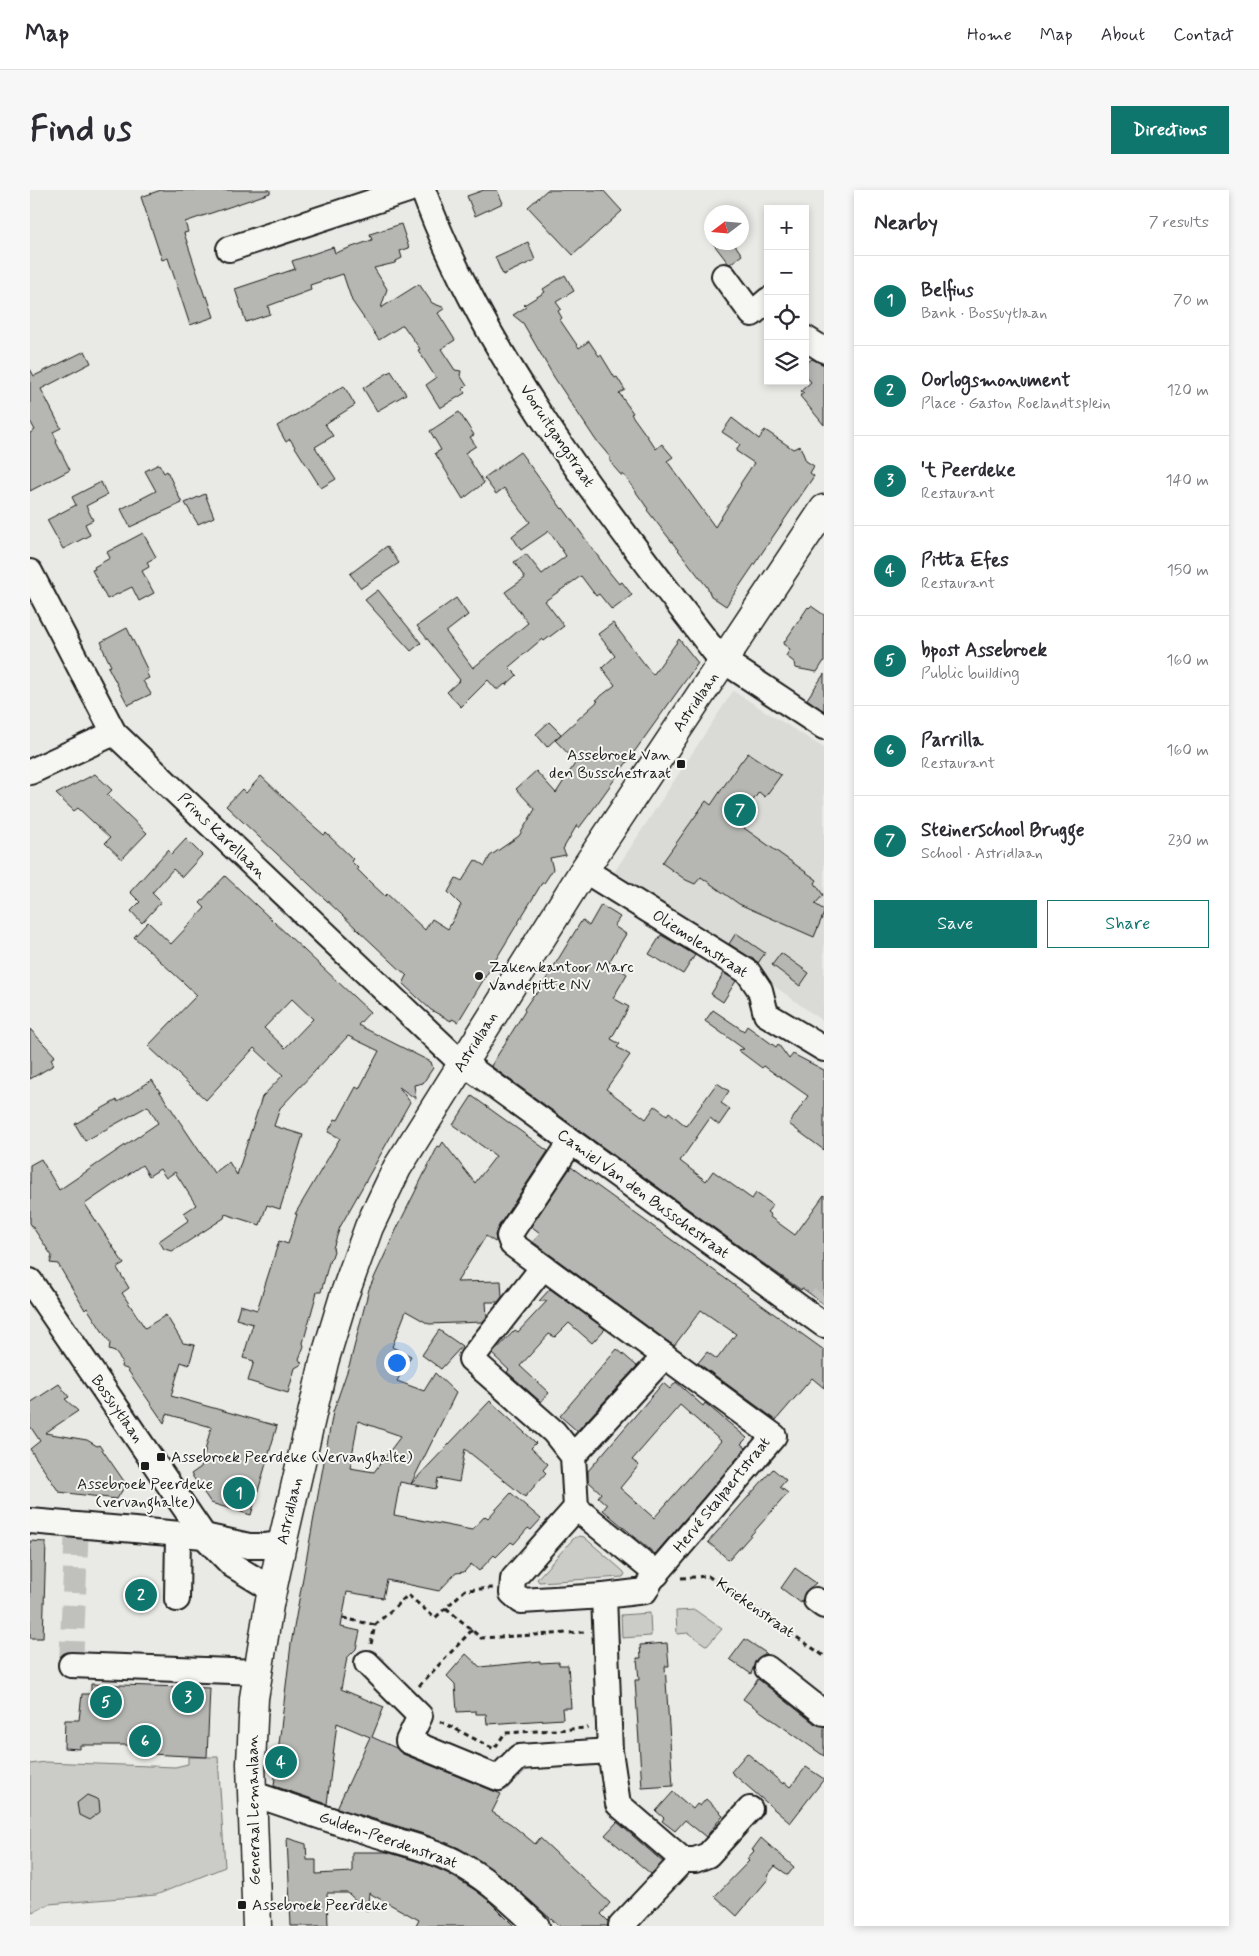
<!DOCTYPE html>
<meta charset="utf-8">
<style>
:root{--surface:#fff;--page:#f7f7f7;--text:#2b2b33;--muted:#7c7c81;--line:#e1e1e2;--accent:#0f766e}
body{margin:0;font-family:Mynerve,sans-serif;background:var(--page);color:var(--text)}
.controls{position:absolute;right:15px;top:15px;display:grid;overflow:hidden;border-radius:0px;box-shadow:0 2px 8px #0003}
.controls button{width:45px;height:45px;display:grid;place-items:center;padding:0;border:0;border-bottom:1px solid var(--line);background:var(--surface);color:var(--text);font:25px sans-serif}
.compass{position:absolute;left:674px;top:15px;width:45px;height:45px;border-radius:50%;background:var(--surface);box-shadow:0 2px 8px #0003;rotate:254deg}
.you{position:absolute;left:366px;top:1172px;width:18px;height:18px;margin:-12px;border:4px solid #fff;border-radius:50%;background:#1a73e8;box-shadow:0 0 0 8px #1a73e833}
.badge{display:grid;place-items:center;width:32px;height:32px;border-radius:50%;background:var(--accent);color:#fff;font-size:16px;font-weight:700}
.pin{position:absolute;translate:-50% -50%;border:2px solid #fff;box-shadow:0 1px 5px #0006}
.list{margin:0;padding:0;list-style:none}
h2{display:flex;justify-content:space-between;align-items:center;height:65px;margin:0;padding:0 20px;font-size:21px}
h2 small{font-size:16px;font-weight:400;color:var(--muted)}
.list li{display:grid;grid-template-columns:32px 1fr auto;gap:15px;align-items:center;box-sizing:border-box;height:90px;padding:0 20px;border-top:1px solid var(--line)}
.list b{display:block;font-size:19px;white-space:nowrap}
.list p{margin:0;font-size:16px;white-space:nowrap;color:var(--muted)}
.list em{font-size:16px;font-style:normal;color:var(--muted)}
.actions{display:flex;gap:10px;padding:15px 20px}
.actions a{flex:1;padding:11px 0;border:1px solid var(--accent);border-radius:0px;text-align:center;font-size:18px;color:var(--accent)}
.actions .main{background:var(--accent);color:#fff}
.icon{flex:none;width:28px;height:28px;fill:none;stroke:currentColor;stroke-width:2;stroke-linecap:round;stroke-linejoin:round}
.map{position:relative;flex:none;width:794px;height:1736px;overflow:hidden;border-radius:0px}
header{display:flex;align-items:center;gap:30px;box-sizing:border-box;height:70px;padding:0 25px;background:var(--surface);border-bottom:1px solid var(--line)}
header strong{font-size:24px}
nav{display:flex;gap:28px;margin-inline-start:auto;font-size:18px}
.intro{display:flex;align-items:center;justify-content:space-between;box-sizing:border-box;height:120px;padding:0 30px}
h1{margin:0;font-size:35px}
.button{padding:12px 22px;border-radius:0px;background:var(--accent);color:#fff;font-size:18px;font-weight:700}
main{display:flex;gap:30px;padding:0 30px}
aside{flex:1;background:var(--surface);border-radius:0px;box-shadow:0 2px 8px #0003}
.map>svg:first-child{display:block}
</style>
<header>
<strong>Map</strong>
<nav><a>Home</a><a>Map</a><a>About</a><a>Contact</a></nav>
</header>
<div class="intro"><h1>Find us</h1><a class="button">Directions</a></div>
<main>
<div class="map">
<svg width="794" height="1736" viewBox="0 0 794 1736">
<rect width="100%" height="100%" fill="#e9e9e5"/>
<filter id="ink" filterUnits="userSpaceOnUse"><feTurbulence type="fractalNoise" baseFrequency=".02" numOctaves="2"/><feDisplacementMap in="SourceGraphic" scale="10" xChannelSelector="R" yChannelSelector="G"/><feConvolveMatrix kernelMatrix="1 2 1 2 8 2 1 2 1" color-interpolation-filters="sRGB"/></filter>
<g filter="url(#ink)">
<polygon fill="#dadad6" points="703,501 794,558 794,832 585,681"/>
<g fill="#cbcbc7" stroke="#747472">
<polygon points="550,1346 554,1347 593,1381 595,1384 593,1387 509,1392 507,1389 544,1348"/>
<polygon points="665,1420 692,1439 677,1456 658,1443 647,1444 646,1421"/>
<polygon points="620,1423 621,1446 592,1448 591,1425"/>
<polygon points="158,1567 188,1567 195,1677 126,1705 19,1714 2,1722 0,1709 0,1574 15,1572 145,1577 158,1574"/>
</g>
<g fill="#b6b6b3" stroke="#1c1c1c" fill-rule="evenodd">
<polygon points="131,0 240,0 240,3 155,32 158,42 154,43 175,107 177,106 184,127 160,135 138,68 132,70 111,7"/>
<polygon points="454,0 467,0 473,13 445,26 437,6"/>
<polygon points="517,0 573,0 592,21 543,65 498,17"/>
<polygon points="371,34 379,58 370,61 372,68 366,71 365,73 344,78 357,99 351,118 389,94 402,113 415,118 408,123 425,150 411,159 425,180 431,181 430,185 437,196 432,199 435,203 410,218 396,195 406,188 388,160 390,159 373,135 349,150 322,111 313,84 280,95 281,100 238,116 240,124 216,132 205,99 265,79 262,71 303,57 305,63 342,50 340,44"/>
<polygon points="498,52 505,70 473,85 465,67"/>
<polygon points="682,52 703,52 712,65 700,74 698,73"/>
<polygon points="535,85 544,101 526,112 531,119 528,121 532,128 530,130 549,158 559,151 569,166 571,165 585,188 587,187 595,200 589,203 603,223 601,224 626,259 632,254 643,267 637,271 685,337 711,295 710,294 724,273 706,261 710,254 692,242 702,228 729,249 735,240 763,259 770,256 776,271 784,276 780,283 784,286 696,416 681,406 677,397 617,320 618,319 594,285 591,285 584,277 580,271 580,267 565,249 524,187 493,133 483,125 496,117 494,115 515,102 513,99"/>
<polygon points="55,161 61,173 11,199 31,238 23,242 27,251 26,252 40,280 0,301 0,243 5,240 0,231 0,179 4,186"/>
<polygon points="782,169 794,175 794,235 770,206 774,203 771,201 781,192 775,185 775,174"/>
<polygon points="361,181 376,204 347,221 333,198"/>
<polygon points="314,196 325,215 295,234 303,246 285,257 306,289 291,298 260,249 256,252 247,236"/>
<polygon points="429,222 444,245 440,247 446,256 435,263 454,293 433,309 405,263 411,260 400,241"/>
<polygon points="490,262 532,319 533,318 580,383 589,394 592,392 602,405 582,420 569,404 566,406 551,386 515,411 534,436 514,451 512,449 479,477 487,485 476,495 475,494 469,499 466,499 458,490 431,517 417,502 430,490 387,436 426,408 438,425 416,442 443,478 498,433 475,402 495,388 484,372 496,364 512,384 536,366 519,341 491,360 482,346 500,332 474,298 466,304 454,288"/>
<polygon points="129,274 134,283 137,281 152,313 100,337 91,319 126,301 115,281"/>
<polygon points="71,292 77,305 56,316 63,330 55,334 60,345 33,359 17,330 46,315 42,307"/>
<polygon points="175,304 184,327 168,334 155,313"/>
<polygon points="113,343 126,367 117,372 119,377 112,381 124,403 109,411 102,397 77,409 62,380 65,379 64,377 80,368 77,362"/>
<polygon points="357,356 369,373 331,398 320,384"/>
<polygon points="348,400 391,453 381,461 335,410"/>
<polygon points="781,416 794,425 794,471 787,482 765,478 764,472 756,466 760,459 753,454 778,417 779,418"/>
<polygon points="583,433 623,485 649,449 668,473 564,618 549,638 547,635 533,659 536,665 520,668 523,679 520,684 514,693 512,693 428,832 422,829 421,831 401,820 373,794 377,786 196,616 212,599 216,603 231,586 279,632 294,645 296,643 323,669 321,671 328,678 327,679 341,693 355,706 357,704 395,740 402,729 418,739 431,715 418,702 426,688 432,691 445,670 455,676 460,666 489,646 505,619 486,599 506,581 526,603 546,572 525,550 568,511 566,510 585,495 572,478 585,466 568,444"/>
<polygon points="97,438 118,481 116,482 119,488 113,491 121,504 98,515 78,477 81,476 72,457 73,456 71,452"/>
<polygon points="794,484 794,521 777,509"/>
<polygon points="519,532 531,544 517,557 506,544"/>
<polygon points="718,563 751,585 735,607 729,602 707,633 787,690 785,693 793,705 785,714 794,720 794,723 784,747 709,714 671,687 665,694 656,690 632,673 676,611 681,615 711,571 712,571"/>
<polygon points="65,584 82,600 77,605 117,643 92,669 75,653 80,648 48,618 44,621 26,604"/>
<polygon points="156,649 172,665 152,687 143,679 122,703 131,712 112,733 101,721 110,712 100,702 138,660 142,664"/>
<path d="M195,686l145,136 -12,13 73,37 2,6 -10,15 -9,2 2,14 -17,-12 11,15 -70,125 -7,21 1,3 -2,6 -2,2 -9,33h-4l-14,51 1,3 -5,13 3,5 -7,4 -7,25 -40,-12 6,-20 -11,-3 10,-34 -17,-5 4,-14 17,5 22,-69 9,3 9,-30h-2l45,-76 -12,-6 7,-13 3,1 18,-33 3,2 20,-38 -31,-15 -68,72 -6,18 29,9 -23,74 -13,-4 -7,20 -35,-11 -1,4 -46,30 -6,3 -8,-2 -5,-8 30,-21 -5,-7 12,-8 -21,-33 -9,6 -6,-9 -11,7 -7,-11 -57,39 39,60 -7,4 12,20 -7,5 23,35 21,-13 17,28 12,2 -6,20 -8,-3 -10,34 106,30 -26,89 -40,-12 -20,-29 10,-7 10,-40 -44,-13 -3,9 -37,-54 -6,-2 1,-6 -7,-9 -6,-2 1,-7 -23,-35 -2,2 -27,-46 -8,-1 2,-7 -22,-33v-58l11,-6 18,31 99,-67 -10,-17 -63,35 -10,-17 42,-24 1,2 34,-22 62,93 15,-11 8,13 25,-78 21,-22 -29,-27 -48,52 -58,-54 49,-51 -63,-58 14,-15 23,22 34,-36 -5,-5zM262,809l21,20 -28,29 -21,-20z"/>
<polygon points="571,715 590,727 584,736 596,744 579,772 597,784 583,808 599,817 581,849 590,854 587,857 600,865 576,899 616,929 625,916 637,925 639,922 656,936 687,893 699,901 691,913 700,919 689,935 680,928 650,971 676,991 683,981 722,1009 726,1003 743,1015 737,1022 741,1025 740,1027 765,1045 794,1005 794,1114 772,1098 771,1100 727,1069 461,876 495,821 494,819 505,803 507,804 552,730 559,736"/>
<polygon points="706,743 735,763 728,773 699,754"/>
<polygon points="631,745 665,765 653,784 619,764"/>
<polygon points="751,763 779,783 770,796 742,775"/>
<polygon points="694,783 706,791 693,812 681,804"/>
<polygon points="683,820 714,841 717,836 746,857 748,854 759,869 763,864 794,880 794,960 759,934 778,906 748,885 748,886 734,876 732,878 708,860 714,859 675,831"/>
<polygon points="0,839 25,866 21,869 24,875 0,889"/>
<path d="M442,906l76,55 -48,73 -5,11 1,5 -1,2 -9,-6 -29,46 44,-1 1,16 -4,5h-12l1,15 -4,5 -54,2 -23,-13 -14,36 19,9 -14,25 27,10 11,-18 21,20 -45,91 79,-83 46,42 -5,5 17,16 -5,6 3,3 -21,24 -60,-48 -6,33 -21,-4 -2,11 -36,-7 -6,33 78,15 13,-14 3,2 23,-25 30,26 -10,11 -3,-2 -14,16 -3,-2 -15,15 -2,-2 -15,16 -8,-7 -7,8 -8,1 -17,18 -52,-11 -4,18 -36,-6 -6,35 19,4 -4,18 -9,9 -6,31 43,18 -12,30 24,11 7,6 98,40 -9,18 19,12 24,20 5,-6 70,65 -9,11 7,7v5h-49l-56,-49 -44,-29 -35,-14 -87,-26 33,-71 -33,-14 -10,81 -53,-18 17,-142 42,-232 17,-49 19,-74 29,-63 40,-80 2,1 3,-5 32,41 21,-27 -43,-31zM328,1231l43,15 -27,36 -24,-4z"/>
<polygon points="541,977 794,1160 794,1198 782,1188 746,1230 668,1173 677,1162 687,1169 706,1144 671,1120 644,1156 503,1052 510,1043 501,1036"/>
<polygon points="520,1099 575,1139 562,1153 539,1133 525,1147 519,1144 490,1176 519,1203 511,1212 477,1182 479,1180 462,1164 485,1140 488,1142 517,1111 509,1111"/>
<polygon points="409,1140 432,1156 411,1179 392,1165"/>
<polygon points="587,1159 607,1176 547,1241 530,1226"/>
<path d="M646,1192l27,24 2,-3 42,35 -6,6 5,4 -91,106 -52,-44 4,-5 -9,-8 3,-4 -13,-12v-10l75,-88 7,6zM650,1215l41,36 -67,77 -34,-30 19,-23 -7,-5z"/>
<polygon points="29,1194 39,1207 35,1209 48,1221 15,1243 57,1250 67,1256 69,1255 96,1294 87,1309 29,1302 0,1259 10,1251 0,1236 0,1213"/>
<polygon points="743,1279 756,1290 750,1297 758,1303 699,1370 678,1352"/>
<polygon points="0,1351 16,1352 13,1448 0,1448"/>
<polygon points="765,1378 786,1393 775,1402 771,1413 751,1398"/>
<polygon points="715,1449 736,1463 726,1470 721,1484 700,1469"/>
<polygon points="637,1453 639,1476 635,1476 643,1596 612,1598 605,1490 609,1490 607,1468 611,1468 610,1455"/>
<polygon points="436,1464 450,1477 510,1471 510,1473 529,1472 529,1475 538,1475 541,1518 532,1518 533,1529 457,1534 456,1524 446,1524 446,1521 427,1522 425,1494 417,1486"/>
<polygon points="728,1489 785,1534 794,1536 794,1566 713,1509"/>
<polygon points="61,1494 180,1498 177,1567 101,1563 101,1555 50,1555 50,1559 34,1558 35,1530 49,1530 52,1504 61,1504"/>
<polygon points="717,1563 753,1594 754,1592 760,1597 776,1577 794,1589 760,1633 701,1582"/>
<polygon points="643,1602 663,1619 667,1614 670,1616 676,1609 693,1625 676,1647 655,1630 645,1641 632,1631 634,1628 626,1621"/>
<polygon points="57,1605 69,1610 70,1622 59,1630 49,1625 47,1613"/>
<polygon points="587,1632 633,1672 621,1684 575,1645"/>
<polygon points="257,1648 276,1654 277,1670 286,1670 286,1684 322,1682 322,1662 357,1662 396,1674 417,1683 445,1700 457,1709 484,1736 386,1736 389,1730 339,1703 337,1721 318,1703 297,1703 298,1736 261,1736"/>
<polygon points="731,1648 764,1677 758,1685 745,1676 737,1686 739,1688 707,1726 685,1706 719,1671 717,1669 724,1661 722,1660"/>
</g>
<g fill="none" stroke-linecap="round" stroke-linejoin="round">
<g stroke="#c0c0bd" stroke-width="24" stroke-dasharray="24 12" stroke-linecap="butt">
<polyline points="790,1111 794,1106"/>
<polyline points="41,1475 47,1335"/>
</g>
<defs>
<g id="minor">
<path d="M393,0c63,171 181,317 291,461l10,10 100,66"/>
<polyline points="199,59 378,0"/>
<polyline points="694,86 722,124 738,110"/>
<polyline points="775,148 794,160"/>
<polyline points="0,382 84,543 425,867 794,1135"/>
<polyline points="0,582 84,543"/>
<polyline points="554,680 718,782 730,800 736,824 794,859"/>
<polyline points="541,952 481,1042 479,1046 482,1054 744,1246 621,1390 615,1401 574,1406 580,1561 588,1614 653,1670 665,1670 678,1665 720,1619"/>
<polyline points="513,1077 441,1169 524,1242 543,1266 546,1318 627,1384"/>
<polyline points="0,1091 174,1346 202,1375 243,1400"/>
<polyline points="543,1266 635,1166"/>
<polyline points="546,1318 483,1389 482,1403 491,1411 574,1406"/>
<polyline points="0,1331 174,1346 219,1356 235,1356 252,1354"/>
<polyline points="147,1409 148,1345"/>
<polyline points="786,1410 794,1416"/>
<polyline points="337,1473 390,1526 378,1551 468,1588 489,1567 580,1561"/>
<polyline points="41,1475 228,1482"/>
<polyline points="737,1478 794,1523"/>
<path d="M221,1603c41,14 82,28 123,41 30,9 62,16 89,32 28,16 51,38 74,60"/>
<polyline points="591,1736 653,1670"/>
</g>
<polyline id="major" points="227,1736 221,1574 224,1508 239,1415 252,1354 294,1172 314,1106 339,1037 367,978 554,680 794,319"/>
</defs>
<use href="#minor" stroke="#1c1c1c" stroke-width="28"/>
<use href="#major" stroke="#1c1c1c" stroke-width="31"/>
<g stroke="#1c1c1c" stroke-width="3" stroke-dasharray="5 4" stroke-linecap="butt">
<polyline points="651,1388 678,1386 794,1466"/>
<polyline points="416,1418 451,1448 555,1442"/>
<polyline points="313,1428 345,1435"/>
<polyline points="345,1435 378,1405 405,1428 435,1400 463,1398"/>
<polyline points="341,1454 345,1435"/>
<polyline points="389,1496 442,1440"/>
<polyline points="410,1531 464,1559 475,1543 558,1538"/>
</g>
<use href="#minor" stroke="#f6f6f2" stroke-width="24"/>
<use href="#major" stroke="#f6f6f2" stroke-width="28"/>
</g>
</g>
<g fill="#1c1c1c" stroke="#f6f6f2" stroke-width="2">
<rect x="646" y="569" width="10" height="10" rx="2.5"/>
<circle cx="449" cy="786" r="5"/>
<rect x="126" y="1262" width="10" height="10" rx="2.5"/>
<rect x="110" y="1271" width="10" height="10" rx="2.5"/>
<rect x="207" y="1710" width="10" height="10" rx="2.5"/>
</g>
<g text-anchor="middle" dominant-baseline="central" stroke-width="4" stroke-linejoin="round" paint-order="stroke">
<g font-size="16" fill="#1c1c1c" stroke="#f6f6f2">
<text transform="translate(527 246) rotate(56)">Vooruitgangstraat</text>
<text transform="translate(666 512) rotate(-56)">Astridlaan</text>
<text transform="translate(192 646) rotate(44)">Prins Karellaan</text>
<text transform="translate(670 754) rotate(33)">Oliemolenstraat</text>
<text transform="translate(446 852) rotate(-58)">Astridlaan</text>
<text transform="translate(613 1004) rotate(36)">Camiel Van den Busschestraat</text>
<text transform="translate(87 1219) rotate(55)">Bossuytlaan</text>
<text transform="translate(692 1305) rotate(-51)">Hervé Stalpaertstraat</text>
<text transform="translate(260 1321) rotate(-77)">Astridlaan</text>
<text transform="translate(725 1418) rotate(35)">Kriekenstraat</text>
<text transform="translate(224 1620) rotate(-91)">Generaal Lemanlaan</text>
<text transform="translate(358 1650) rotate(19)">Gulden-Peerdenstraat</text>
</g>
<g font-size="16" fill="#1c1c1c" stroke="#f6f6f2" text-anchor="start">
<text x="641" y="565" text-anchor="end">Assebroek Van<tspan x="641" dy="18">den Busschestraat</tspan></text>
<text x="459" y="777">Zakenkantoor Marc<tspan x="459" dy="18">Vandepitte NV</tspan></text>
<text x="141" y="1267">Assebroek Peerdeke (Vervanghalte)</text>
<text x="115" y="1294" text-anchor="middle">Assebroek Peerdeke<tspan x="115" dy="18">(vervanghalte)</tspan></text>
<text x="222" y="1715">Assebroek Peerdeke</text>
</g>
</g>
</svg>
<div class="controls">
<button>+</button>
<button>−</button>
<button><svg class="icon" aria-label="locate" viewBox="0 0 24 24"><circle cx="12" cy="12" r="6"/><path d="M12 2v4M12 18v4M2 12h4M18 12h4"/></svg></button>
<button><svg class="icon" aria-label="layers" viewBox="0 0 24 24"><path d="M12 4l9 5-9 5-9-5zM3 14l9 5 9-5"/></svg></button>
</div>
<svg class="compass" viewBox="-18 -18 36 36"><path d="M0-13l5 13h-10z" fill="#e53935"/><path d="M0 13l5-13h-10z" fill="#7c7c81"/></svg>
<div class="you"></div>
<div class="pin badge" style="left:209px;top:1303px">1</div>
<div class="pin badge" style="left:111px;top:1405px">2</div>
<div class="pin badge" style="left:158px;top:1507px">3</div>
<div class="pin badge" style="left:251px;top:1572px">4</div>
<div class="pin badge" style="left:76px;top:1512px">5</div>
<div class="pin badge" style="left:115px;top:1551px">6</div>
<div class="pin badge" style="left:710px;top:620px">7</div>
</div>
<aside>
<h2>Nearby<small>7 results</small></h2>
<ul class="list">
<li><span class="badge">1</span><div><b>Belfius</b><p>Bank · Bossuytlaan</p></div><em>70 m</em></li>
<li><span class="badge">2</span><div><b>Oorlogsmonument</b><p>Place · Gaston Roelandtsplein</p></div><em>120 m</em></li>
<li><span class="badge">3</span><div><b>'t Peerdeke</b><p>Restaurant</p></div><em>140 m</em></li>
<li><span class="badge">4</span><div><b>Pitta Efes</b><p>Restaurant</p></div><em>150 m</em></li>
<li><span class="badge">5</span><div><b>bpost Assebroek</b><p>Public building</p></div><em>160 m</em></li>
<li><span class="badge">6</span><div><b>Parrilla</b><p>Restaurant</p></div><em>160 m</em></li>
<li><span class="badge">7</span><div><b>Steinerschool Brugge</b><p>School · Astridlaan</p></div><em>230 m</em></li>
</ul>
<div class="actions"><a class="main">Save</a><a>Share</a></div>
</aside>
</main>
